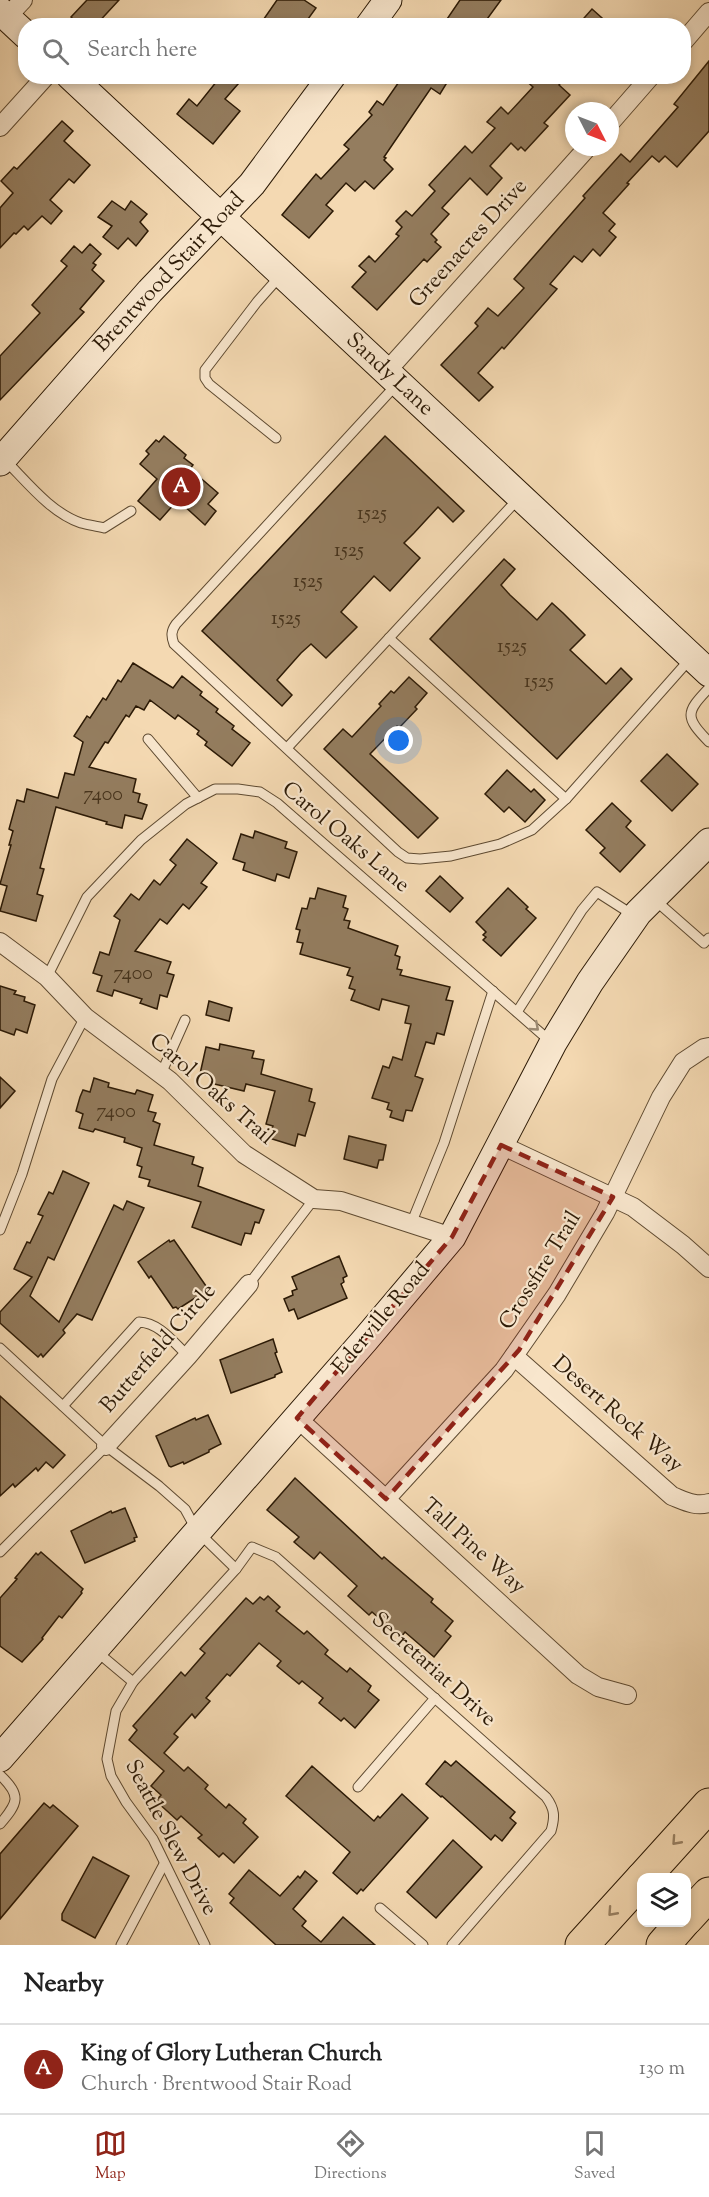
<!DOCTYPE html>
<meta charset="utf-8">
<style>
:root{--surface:#fff;--page:#f6f6f6;--text:#222;--muted:#767676;--line:#e0e0e0;--accent:#8f2418}
body{margin:0;font-family:"Sorts Mill Goudy",serif;background:var(--page);color:var(--text)}
.controls{position:absolute;right:18px;bottom:18px;display:grid;overflow:hidden;border-radius:12px;box-shadow:0 3px 9px #0003}
.controls button{width:54px;height:54px;display:grid;place-items:center;padding:0;border:0;border-bottom:2px solid var(--line);background:var(--surface);color:var(--text);font:30px sans-serif}
.compass{position:absolute;left:565px;top:102px;width:54px;height:54px;border-radius:50%;background:var(--surface);box-shadow:0 3px 9px #0003;rotate:132deg}
.you{position:absolute;left:399px;top:741px;width:21px;height:21px;margin:-15px;border:4px solid #fff;border-radius:50%;background:#1a73e8;box-shadow:0 0 0 9px #1a73e833}
.badge{display:grid;place-items:center;width:39px;height:39px;border-radius:50%;background:var(--accent);color:#fff;font-size:20px;font-weight:700}
.pin{position:absolute;translate:-50% -50%;border:3px solid #fff;box-shadow:0 2px 6px #0006}
.list{margin:0;padding:0;list-style:none}
h2{display:flex;justify-content:space-between;align-items:center;height:78px;margin:0;padding:0 24px;font-size:26px}
h2 small{font-size:20px;font-weight:400;color:var(--muted)}
.list li{display:grid;grid-template-columns:39px 1fr auto;gap:18px;align-items:center;box-sizing:border-box;height:90px;padding:0 24px;border-top:2px solid var(--line)}
.list b{display:block;font-size:22px;white-space:nowrap}
.list p{margin:0;font-size:20px;white-space:nowrap;color:var(--muted)}
.list em{font-size:20px;font-style:normal;color:var(--muted)}
.icon{flex:none;width:33px;height:33px;fill:none;stroke:currentColor;stroke-width:2;stroke-linecap:round;stroke-linejoin:round}
.map{position:relative;flex:none;width:709px;height:1945px;overflow:hidden}
.search{position:absolute;background:var(--surface);box-shadow:0 3px 9px #0003;left:18px;right:18px;top:18px;height:66px;display:flex;align-items:center;gap:15px;box-sizing:border-box;padding:0 21px;border-radius:24px;color:var(--muted);font-size:22px}
.sheet{height:168px;background:var(--surface)}
nav{display:flex;justify-content:space-around;align-items:center;box-sizing:border-box;height:84px;border-top:2px solid var(--line);background:var(--surface);font-size:16px;color:var(--muted)}
nav a{display:grid;justify-items:center;gap:3px}
nav .on{color:var(--accent)}
.map>svg:first-child{display:block}
</style>
<div class="map">
<svg width="709" height="1945" viewBox="0 0 709 1945">
<rect width="100%" height="100%" fill="#f4d9b2"/>
<filter id="stains"><feTurbulence type="fractalNoise" baseFrequency=".00333" numOctaves="4"/><feColorMatrix values="0 0 0 0 .2 0 0 0 0 .09 0 0 0 0 .02 0 0 0 .5 -.17"/></filter>
<radialGradient id="worn" r=".72"><stop offset=".6" stop-color="#630" stop-opacity="0"/><stop offset="1" stop-color="#630" stop-opacity=".3"/></radialGradient>
<g fill="#947d5f" stroke="#2c1a06" stroke-width="1.5">
<polygon points="87,0 119,0 95,26 80,26 71,17"/>
<polygon points="277,0 304,0 316,8 303,26 259,26"/>
<polygon points="460,0 501,0 482,26 456,26 447,19"/>
<polygon points="592,9 611,26 577,26"/>
<polygon points="709,61 709,131 677,167 665,156 659,162 652,156 627,183 629,184 603,213 615,224 609,231 616,237 600,256 593,249 582,262 574,256 550,284 557,289 504,349 502,347 478,373 493,387 479,401 441,365 478,326 475,323 488,308 498,316 524,288 514,279 585,198 583,196 621,154 630,162 678,107 674,104"/>
<polygon points="221,76 245,76 225,99 240,111 213,144 177,114 189,99 197,106"/>
<polygon points="403,76 451,76 440,94 431,88 384,157 386,158 384,160 393,169 374,189 365,181 355,191 346,183 326,205 333,211 309,238 282,215 316,174 321,179 349,149 344,145 372,115 369,112 377,101 383,105"/>
<polygon points="521,76 566,76 559,85 570,95 544,123 548,126 525,151 521,147 518,150 511,143 490,166 502,178 487,195 470,178 442,208 449,214 431,234 437,240 435,242 441,247 427,262 424,259 377,310 352,287 366,272 359,266 369,256 375,262 399,236 396,234 402,227 396,221 406,211 412,216 435,191 429,185 465,146 472,153 495,128 487,122 501,107 508,114 533,87"/>
<polygon points="62,121 73,131 64,141 90,165 74,183 69,179 50,200 62,211 51,224 42,216 28,230 24,226 16,234 14,233 0,248 0,208 13,193 1,181 14,167 17,169"/>
<polygon points="112,201 125,210 131,201 147,214 140,222 148,231 136,246 128,238 118,249 103,237 112,226 98,217"/>
<polygon points="90,244 101,254 93,263 96,265 92,270 104,281 80,309 84,312 0,400 0,356 40,313 32,305 67,266 61,261 74,246 82,253"/>
<polygon points="164,436 186,455 184,458 193,465 190,469 218,493 208,504 216,511 205,525 181,503 179,505 176,502 160,520 138,501 157,479 140,464 149,454 146,451 156,440 159,442"/>
<polygon points="385,436 464,511 453,522 438,507 414,533 404,543 420,558 390,591 374,576 350,602 341,612 357,627 326,658 311,644 301,653 277,680 292,695 282,706 202,631"/>
<polygon points="504,559 515,569 501,585 510,595 537,620 552,603 563,613 585,635 570,650 606,684 621,668 632,679 557,759 430,639"/>
<polygon points="133,663 173,688 182,676 202,692 200,695 218,709 216,712 234,726 232,729 250,743 232,766 205,745 207,742 197,734 199,731 178,715 175,719 150,700 144,710 136,706 129,717 126,715 108,743 105,742 89,767 136,779 133,792 140,794 138,802 147,805 142,819 125,815 122,828 106,824 107,822 56,807 40,868 44,869 37,894 43,896 36,921 0,911 7,886 0,884 11,845 9,845 13,831 9,829 17,800 24,802 27,789 58,798 65,773 74,775 83,742 74,736 87,716 90,718 103,698 106,700 118,680 121,682"/>
<polygon points="409,677 427,693 415,707 417,709 399,728 397,726 370,754 438,818 418,838 324,749 343,729 352,737 381,706 379,704 391,691 394,693"/>
<polygon points="667,754 698,784 672,811 641,781"/>
<polygon points="507,770 531,792 534,789 545,800 525,822 509,807 504,812 485,794"/>
<polygon points="612,803 631,821 626,827 645,845 620,872 600,853 605,848 586,830"/>
<polygon points="255,831 287,842 285,848 297,852 289,878 277,874 275,881 243,870 245,863 233,859 241,834 253,838"/>
<polygon points="187,839 217,863 201,883 207,887 189,909 183,904 167,924 160,919 135,951 171,962 167,973 174,975 167,997 160,995 157,1009 140,1003 142,999 114,990 112,996 97,991 102,976 93,973 100,952 109,955 120,920 114,916 131,894 139,900 154,880 160,885 176,865 170,860"/>
<polygon points="440,876 463,898 450,912 426,891"/>
<polygon points="318,888 346,896 343,907 348,909 344,920 350,921 348,928 398,946 395,955 400,957 397,969 402,970 400,975 450,987 446,1000 453,1001 444,1035 437,1033 434,1044 426,1042 415,1076 423,1079 412,1111 406,1110 403,1121 390,1117 392,1111 387,1109 389,1103 372,1098 383,1066 389,1068 393,1057 402,1060 411,1024 405,1023 409,1006 382,999 379,1010 351,1000 355,990 349,988 353,977 347,975 350,968 300,954 303,943 297,942 300,930 296,929 302,908 307,909 310,898 315,899"/>
<polygon points="508,888 528,907 526,909 536,918 501,956 483,940 486,937 483,935 486,932 476,922"/>
<polygon points="0,986 16,991 14,994 25,997 24,1001 35,1005 27,1033 16,1029 14,1035 0,1030"/>
<polygon points="209,1001 232,1008 229,1021 206,1015"/>
<polygon points="220,1044 254,1051 252,1058 264,1060 261,1074 312,1089 309,1101 315,1103 305,1136 298,1134 295,1146 269,1138 273,1126 266,1124 275,1091 246,1084 244,1091 210,1083 212,1076 200,1074 206,1047 219,1050"/>
<polygon points="0,1077 15,1091 0,1108"/>
<polygon points="94,1078 109,1083 108,1087 135,1094 137,1090 153,1095 148,1111 156,1113 153,1121 160,1124 154,1145 194,1157 192,1164 203,1168 198,1186 264,1210 259,1223 255,1222 251,1234 245,1233 241,1245 192,1227 201,1202 148,1186 150,1180 139,1177 142,1167 137,1165 142,1148 124,1142 125,1138 95,1129 93,1132 79,1128 83,1114 76,1111 80,1097 83,1090 90,1092"/>
<polygon points="349,1136 386,1145 383,1160 379,1160 377,1168 344,1159"/>
<polygon points="63,1171 89,1183 54,1260 48,1257 30,1296 59,1322 114,1205 123,1210 127,1201 144,1208 92,1320 77,1314 63,1330 65,1333 43,1357 41,1354 38,1357 0,1323 0,1312 32,1277 14,1269 27,1242 30,1243 43,1216 38,1214 49,1192 53,1194"/>
<polygon points="169,1240 170,1242 174,1240 206,1286 204,1288 206,1291 178,1309 176,1307 173,1308 151,1276 149,1278 138,1262"/>
<polygon points="339,1256 347,1276 343,1278 344,1282 341,1284 347,1298 298,1319 294,1309 289,1311 284,1299 293,1295 292,1291 297,1289 292,1277"/>
<polygon points="273,1339 277,1352 275,1353 282,1372 275,1375 275,1377 231,1393 220,1360"/>
<polygon points="0,1396 65,1455 53,1468 46,1462 38,1471 36,1468 15,1487 13,1484 0,1496"/>
<polygon points="208,1415 221,1444 209,1450 209,1452 184,1464 183,1462 171,1467 169,1466 156,1436 195,1418 196,1420"/>
<polygon points="295,1478 382,1559 384,1557 433,1599 431,1602 453,1621 445,1631 451,1636 434,1657 405,1632 401,1637 372,1612 369,1615 348,1596 357,1586 320,1552 314,1559 294,1542 299,1537 267,1510"/>
<polygon points="125,1508 137,1537 134,1538 135,1541 85,1563 71,1531 111,1511 112,1513"/>
<polygon points="41,1552 83,1589 81,1592 82,1593 62,1618 59,1616 42,1638 43,1639 22,1662 0,1646 0,1598 17,1579 15,1578 36,1553 38,1555"/>
<polygon points="268,1596 280,1607 276,1611 304,1634 307,1631 328,1650 325,1654 347,1672 350,1668 371,1686 368,1691 379,1700 355,1728 344,1718 341,1721 319,1703 323,1698 302,1681 299,1684 277,1666 281,1661 259,1643 230,1676 227,1674 206,1698 210,1701 195,1718 192,1714 174,1734 178,1737 164,1753 184,1771 188,1767 208,1785 205,1789 226,1808 229,1804 246,1819 243,1823 258,1837 234,1863 223,1853 219,1857 198,1838 202,1835 181,1816 177,1820 156,1801 161,1795 151,1786 164,1771 129,1740 137,1730 133,1726 181,1672 185,1676 205,1653 200,1649 246,1598 253,1604 260,1597 264,1600"/>
<polygon points="445,1761 451,1766 456,1761 515,1812 510,1818 516,1823 502,1841 495,1835 491,1840 442,1796 441,1797 426,1784"/>
<polygon points="312,1766 374,1821 378,1816 380,1818 402,1794 428,1818 363,1891 361,1889 357,1894 333,1873 350,1852 286,1796"/>
<polygon points="44,1803 50,1808 53,1805 78,1826 0,1919 0,1854"/>
<polygon points="453,1840 482,1867 436,1918 407,1892"/>
<polygon points="93,1857 129,1876 95,1938 62,1920 62,1914"/>
<polygon points="249,1870 280,1896 298,1876 300,1878 305,1871 317,1881 293,1909 306,1921 302,1926 321,1942 343,1917 375,1945 276,1945 230,1903 234,1898 229,1894"/>
</g>
<g fill="none" stroke-linecap="round" stroke-linejoin="round">
<defs>
<g id="lane">
<path d="M397,384l-221,240c-5,7 -5,12 -2,20l224,208 9,6 13,1 31,-3 49,-12 32,-14 34,-31 124,-140"/>
<polyline points="276,438 209,384 205,378 205,370 257,302 280,276"/>
<path d="M5,460c22,22 46,53 76,63 7,2 15,3 23,5l27,-17"/>
<polyline points="389,638 566,799"/>
<path d="M709,688c-24,25 -24,29 0,54"/>
<polyline points="148,739 198,798"/>
<polyline points="287,748 518,499"/>
<polyline points="655,900 704,943 709,938"/>
<polyline points="47,977 87,897 141,840 186,804 215,789 238,789 260,792 277,803 551,1042"/>
<polyline points="517,1012 582,910 597,892 633,915"/>
<polyline points="161,1074 185,1020"/>
<polyline points="411,1224 444,1143 493,991"/>
<polyline points="0,1230 22,1174 52,1079 85,1017"/>
<polyline points="249,1284 314,1199"/>
<polyline points="0,1348 106,1446 159,1486 185,1509 197,1531 236,1569"/>
<path d="M63,1406l76,-84c21,1 34,20 49,34"/>
<polyline points="0,1552 106,1446"/>
<polyline points="96,1651 133,1682"/>
<path d="M0,1775c22,21 18,28 0,49"/>
<polyline points="358,1787 435,1698"/>
<polyline points="380,1908 423,1945"/>
<polyline points="121,1945 164,1864"/>
<path d="M205,1945l-52,-106 -27,-37 -15,-26 -4,-17 9,-48 17,-29 103,-113 16,-22 24,10 270,240c9,12 9,20 5,34l-99,114"/>
</g>
<g id="street">
<polyline points="7,17 23,0"/>
<polyline points="684,41 709,12"/>
<polyline points="610,123 651,76"/>
<polyline points="0,127 46,76"/>
<polyline points="386,372 588,147"/>
<polyline points="0,942 47,977 85,1017 170,1081 244,1154 314,1199 341,1201 452,1237"/>
<polyline points="501,1145 633,1207 683,1245 709,1268"/>
<path d="M514,1356l158,140c13,5 23,11 37,7"/>
<polyline points="297,1418 578,1675 598,1687 627,1695"/>
<polyline points="106,1446 188,1356 249,1284"/>
<polyline points="386,1499 504,1370 557,1294 605,1213 661,1097 683,1062 704,1048 709,1047"/>
</g>
<g id="secondary">
<polyline points="0,11 26,35"/>
<polyline points="369,26 388,0"/>
<polyline points="70,76 709,673"/>
<polyline points="0,462 150,291 252,184 332,76"/>
<polyline points="0,1758 365,1340 452,1237 553,1043 590,982 638,913 709,842"/>
</g>
<g id="highway">
<polyline points="643,1878 709,1805"/>
<polyline points="686,1919 709,1894"/>
<polyline points="582,1945 642,1879"/>
<polyline points="663,1945 683,1922"/>
</g>
</defs>
<use href="#lane" stroke="#5e4a31" stroke-width="11"/>
<use href="#street" stroke="#5e4a31" stroke-width="20"/>
<use href="#secondary" stroke="#2c1a06" stroke-width="29"/>
<use href="#highway" stroke="#2c1a06" stroke-width="35"/>
<use href="#lane" stroke="#f8e6cd" stroke-width="9"/>
<use href="#street" stroke="#f8e6cd" stroke-width="18"/>
<use href="#secondary" stroke="#f8e6cd" stroke-width="27"/>
<use href="#highway" stroke="#f4d9b2" stroke-width="33"/>
</g>
<defs><path id="oneway-chevron" d="M-2-3.5L2.5 0L-2 3.5" fill="none" stroke-width="1.6" stroke-linecap="round" stroke-linejoin="round" transform="scale(1.5)"/></defs>
<use stroke="#9c8a73" href="#oneway-chevron" transform="translate(535 1027) rotate(41)"/>
<g stroke="#9a8365">
<use href="#oneway-chevron" transform="translate(676 1841) rotate(132)"/>
<use href="#oneway-chevron" transform="translate(612 1912) rotate(132)"/>
</g>
<path fill="#8f2418" fill-opacity="0.2" stroke="#8f2418" stroke-width="4.5" stroke-dasharray="12 8" stroke-linejoin="round" d="M501,1145l112,52 -94,153 -133,149 -89,-81 155,-181z"/>
<g text-anchor="middle" dominant-baseline="central" stroke-width="4.5" stroke-linejoin="round" paint-order="stroke">
<g font-size="20" fill="#46331c">
<text x="372" y="514">1525</text>
<text x="349" y="551">1525</text>
<text x="308" y="582">1525</text>
<text x="286" y="619">1525</text>
<text x="512" y="647">1525</text>
<text x="539" y="682">1525</text>
<text x="103" y="795">7400</text>
<text x="133" y="974">7400</text>
<text x="116" y="1112">7400</text>
</g>
<g font-size="22" fill="#2c1a06" stroke="#f8e6cd">
<text transform="translate(469 244) rotate(-48)">Greenacres Drive</text>
<text transform="translate(170 273) rotate(-47)">Brentwood Stair Road</text>
<text transform="translate(389 375) rotate(43)">Sandy Lane</text>
<text transform="translate(345 838) rotate(40)">Carol Oaks Lane</text>
<text transform="translate(211 1090) rotate(41)">Carol Oaks Trail</text>
<text transform="translate(541 1271) rotate(-58)">Crossfire Trail</text>
<text transform="translate(382 1319) rotate(-50)">Ederville Road</text>
<text transform="translate(159 1349) rotate(-49)">Butterfield Circle</text>
<text transform="translate(617 1415) rotate(41)">Desert Rock Way</text>
<text transform="translate(473 1547) rotate(42)">Tall Pine Way</text>
<text transform="translate(433 1670) rotate(42)">Secretariat Drive</text>
<text transform="translate(170 1838) rotate(62)">Seattle Slew Drive</text>
</g>
</g>
<rect width="100%" height="100%" filter="url(#stains)"/>
<rect width="100%" height="100%" fill="url(#worn)"/>
</svg>
<div class="controls">
<button><svg class="icon" aria-label="layers" viewBox="0 0 24 24"><path d="M12 4l9 5-9 5-9-5zM3 14l9 5 9-5"/></svg></button>
</div>
<svg class="compass" viewBox="-18 -18 36 36"><path d="M0-13l5 13h-10z" fill="#e53935"/><path d="M0 13l5-13h-10z" fill="#767676"/></svg>
<div class="you"></div>
<div class="pin badge" style="left:181px;top:487px">A</div>
<div class="search"><svg class="icon" aria-label="search" viewBox="0 0 24 24"><circle cx="10" cy="10" r="6"/><path d="M15 15l6 6"/></svg>Search here</div>
</div>
<section class="sheet">
<h2>Nearby<small></small></h2>
<ul class="list">
<li><span class="badge">A</span><div><b>King of Glory Lutheran Church</b><p>Church · Brentwood Stair Road</p></div><em>130 m</em></li>
</ul>
</section>
<nav>
<a class="on"><svg class="icon" aria-label="map" viewBox="0 0 24 24"><path d="M3 6l6-2 6 2 6-2v14l-6 2-6-2-6 2zM9 4v14M15 6v14"/></svg>Map</a>
<a><svg class="icon" aria-label="directions" viewBox="0 0 24 24"><path d="M12 3l9 9-9 9-9-9zM9 14v-3h6M13 9l2 2-2 2"/></svg>Directions</a>
<a><svg class="icon" aria-label="saved" viewBox="0 0 24 24"><path d="M7 4h10v16l-5-4-5 4z"/></svg>Saved</a>
</nav>
